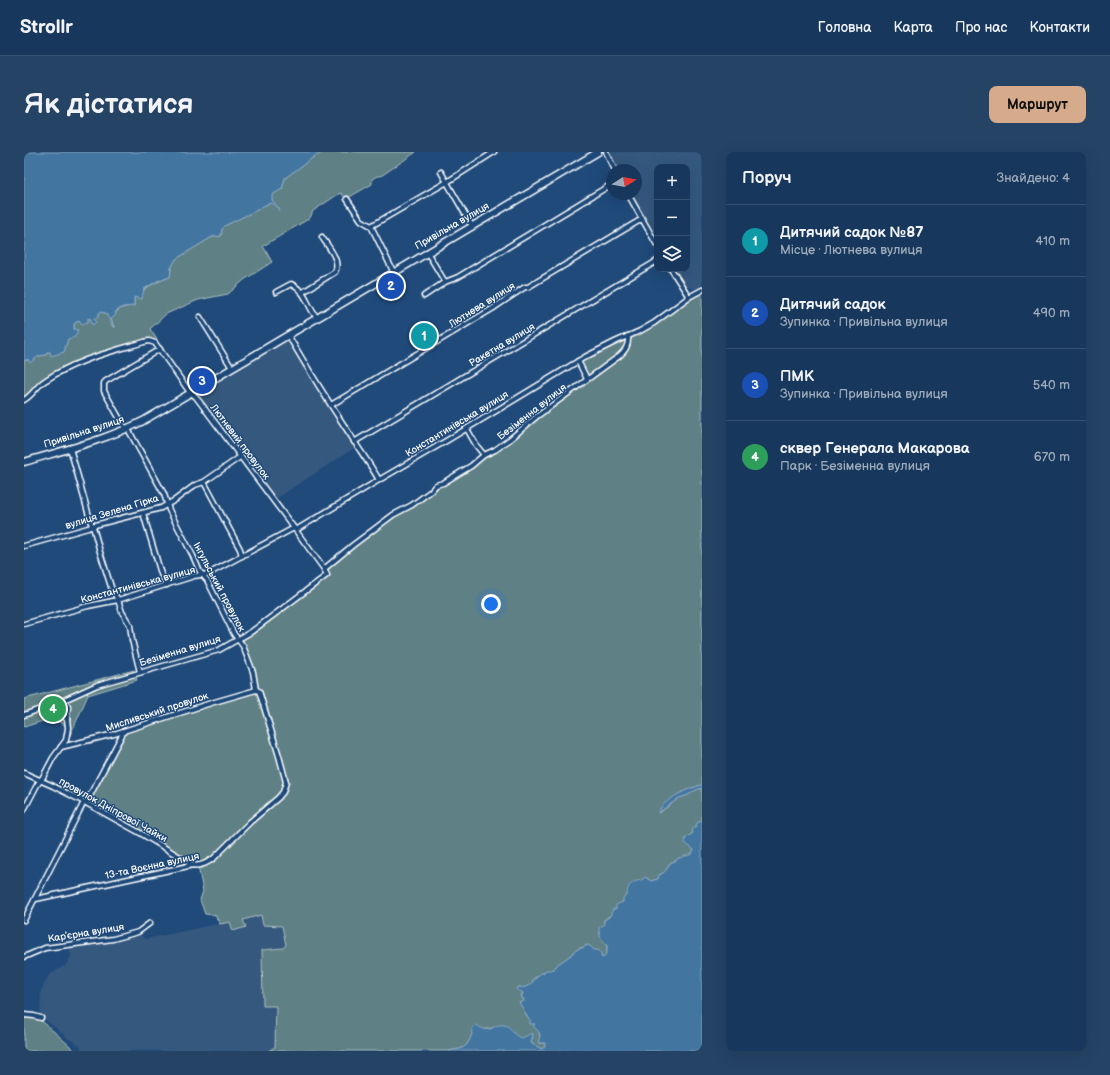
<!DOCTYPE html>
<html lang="uk">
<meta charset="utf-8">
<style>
:root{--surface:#17385c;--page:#244365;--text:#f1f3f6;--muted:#9eacbb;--line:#365272;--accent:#d6ab8b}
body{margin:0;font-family:"Balsamiq Sans",sans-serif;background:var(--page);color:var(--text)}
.controls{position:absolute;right:12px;top:12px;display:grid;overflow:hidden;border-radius:8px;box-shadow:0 4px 16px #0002}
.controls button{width:36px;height:36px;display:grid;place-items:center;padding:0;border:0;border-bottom:1px solid var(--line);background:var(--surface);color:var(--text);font:20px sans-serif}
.compass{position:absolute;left:582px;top:12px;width:36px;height:36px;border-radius:50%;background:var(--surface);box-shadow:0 4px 16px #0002;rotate:79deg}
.you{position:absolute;left:467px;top:452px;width:14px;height:14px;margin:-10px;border:3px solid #fff;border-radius:50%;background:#1a73e8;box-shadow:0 0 0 6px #1a73e833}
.badge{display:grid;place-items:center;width:26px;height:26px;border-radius:50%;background:var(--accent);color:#fff;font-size:13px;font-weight:700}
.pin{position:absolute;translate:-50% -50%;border:2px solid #fff;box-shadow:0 1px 4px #0006}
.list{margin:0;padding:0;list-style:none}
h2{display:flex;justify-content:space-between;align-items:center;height:52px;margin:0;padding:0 16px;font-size:17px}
h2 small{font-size:13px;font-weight:400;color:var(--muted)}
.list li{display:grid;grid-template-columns:26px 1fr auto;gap:12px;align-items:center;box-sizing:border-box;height:72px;padding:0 16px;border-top:1px solid var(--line)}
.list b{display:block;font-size:15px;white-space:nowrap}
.list p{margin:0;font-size:13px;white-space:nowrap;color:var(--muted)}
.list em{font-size:13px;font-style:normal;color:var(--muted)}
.icon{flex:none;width:22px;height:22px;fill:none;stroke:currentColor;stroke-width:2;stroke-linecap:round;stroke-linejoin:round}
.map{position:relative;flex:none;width:678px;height:899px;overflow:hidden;border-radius:8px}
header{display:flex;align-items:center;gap:24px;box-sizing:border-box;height:56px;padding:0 20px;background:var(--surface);border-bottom:1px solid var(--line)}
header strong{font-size:19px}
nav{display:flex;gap:22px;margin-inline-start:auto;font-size:14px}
.intro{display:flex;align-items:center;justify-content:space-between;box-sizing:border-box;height:96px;padding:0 24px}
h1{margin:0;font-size:28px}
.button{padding:10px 18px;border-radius:8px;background:var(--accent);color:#111;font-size:14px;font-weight:700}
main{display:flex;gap:24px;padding:0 24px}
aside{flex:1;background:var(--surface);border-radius:8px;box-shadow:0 4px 16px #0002}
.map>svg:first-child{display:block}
</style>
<header>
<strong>Strollr</strong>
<nav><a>Головна</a><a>Карта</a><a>Про нас</a><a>Контакти</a></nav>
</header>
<div class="intro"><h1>Як дістатися</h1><a class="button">Маршрут</a></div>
<main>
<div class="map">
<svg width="678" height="899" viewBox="0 0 678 899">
<rect width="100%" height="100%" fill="#1f4a7a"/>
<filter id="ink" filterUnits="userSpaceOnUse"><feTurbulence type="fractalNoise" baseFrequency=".025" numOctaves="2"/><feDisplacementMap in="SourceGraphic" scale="8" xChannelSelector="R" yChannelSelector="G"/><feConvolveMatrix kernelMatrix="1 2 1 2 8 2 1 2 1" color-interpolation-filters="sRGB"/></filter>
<g filter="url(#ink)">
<g fill="#35587e">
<polygon points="585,0 678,0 678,135 670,137 659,133 650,117 663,117 663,15 633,15 633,89 606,42 612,42 612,18 593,18 586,3"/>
<polygon points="263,186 331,295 330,296 253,346 251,346 176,248 175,242 177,238"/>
<polygon points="237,763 258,773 262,793 259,796 239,798 240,854 252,853 251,895 244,899 56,899 57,894 45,887 16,863 17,837 19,837 19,834 25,823 42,813 47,804 45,794 89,788 114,782 122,787 207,769 209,778 219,768"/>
</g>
<g fill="#5f8084" stroke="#afc0c2">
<path d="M300,0h92l-35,24h-4l-5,3v5l-26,15 -4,-5 -2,-1 -27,18 -3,7 -47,28 9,16 -28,18 -16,14 -30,6 -32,14 -16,15 8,12 -4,2 -5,-1 -51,15 -38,16 -20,13 -9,12 -7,4v-41l15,-5 7,-1 1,-3h17l4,-13 10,-9 -4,-1v-5c7,-4 12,-6 20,-5l6,-7 6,1 8,14 -3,-8c7,-11 11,-12 23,-13v-9c12,-10 22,-15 36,-20l1,-9 5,-9 36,-22 9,-1 1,-7 4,-4 29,-14 12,-7 5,-1 7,8 1,-1 -8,-10 -1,-5 11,-6 3,-11 30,-22z"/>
<path d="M678,140v493c-18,4 -31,13 -44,26l1,2 20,-15 9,-3 8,-5 6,-2v32l-6,4 1,2 -7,10 -1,10 5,4c-1,6 -8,6 -14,8h-1l-4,3 -5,2c-3,6 -5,10 -11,12l-1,4 -7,2 -4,-3c-18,9 -26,31 -43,42v6h-3c-3,6 1,14 6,18v8l-4,6h-2l-10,-11 -4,-2 -5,3h-2l-7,4 -2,3 -13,9 -4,5 -11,4 -10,6 -1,4 -4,3 -5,2 -4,-1 4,6 -2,3 3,4c-3,11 3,17 11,23l-1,4 5,4 1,12h6l-1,4 -4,2c-3,-3 -7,-3 -10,-6l2,-9 -11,5 -5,-2 -20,-11c-7,4 -16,3 -24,5 -2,4 -2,7 -4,10 -4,9 -12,8 -20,10h-181l7,-4 1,-41h-13l-1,-56 21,-2 3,-3 -4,-19 -19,-1 -2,-10 -18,5 3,7 -13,4 -3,-9 -10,2 -5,-9 -10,-1 -5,-14 3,-9 -5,-25 -109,-64v-3l33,-64 6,-5 131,-40 -4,-16 -12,-33 2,-3 84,-62 -2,-5 1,-4 65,-51 20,-10 33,-24 26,-16 146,-108 12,-21 60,-39z"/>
<polygon points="600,187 603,187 604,189 599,200 564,224 563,224 557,213 558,208"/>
<polygon points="110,518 113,528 64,543 44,588 40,584 42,579 41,573 28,566 0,575 0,547"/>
<polygon points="0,865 9,865 19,870 46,894 49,899 0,899"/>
</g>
<g fill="#4375a0" stroke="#8eacc6">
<polygon points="0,0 300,0 291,4 261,26 258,37 248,43 248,48 256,58 255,59 248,51 243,52 231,59 202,73 198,77 197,84 188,85 152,107 147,116 146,125 133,129 120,137 118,147 110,145 110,154 99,155 91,160 92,163 87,167 90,176 88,174 82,161 76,160 74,163 74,166 70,166 72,170 68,173 67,171 67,167 64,166 64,170 58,172 55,168 50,172 50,177 54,178 51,185 44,187 40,200 27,204 26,200 23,200 22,203 15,204 6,211 4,207 0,209"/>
<path d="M678,633v3l-6,2 -8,5 -9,3 -21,15c5,-14 31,-25 44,-28z"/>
<path d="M678,668v231h-253c8,-2 16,-1 20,-10 2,-3 2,-6 4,-10l-1,-3 5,-3c14,11 16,-2 27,0 8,1 9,12 18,13l10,-5 1,1 -2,9c3,3 7,3 10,6l4,-2v-4h-5l-2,-1c4,-9 1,-10 -5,-16l2,-2h-5v-4c-5,-4 -6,-12 -11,-17l1,-1h3l1,-2 -1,-2h-2l2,-5 -1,-1 -5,-2 -1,-2 3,-1c10,3 15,-8 22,-14h2l3,-3h3l5,-1 4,-5 13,-9 2,-3 7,-4h2l6,-3 3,2 3,3h4l3,3v4l2,1 4,-6v-8c-6,-4 -8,-9 -8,-16l2,-2 3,-1c-1,-5 1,-5 5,-8 2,-3 3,-5 4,-8h3v-4l7,-3v-4l2,-2 2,-1c0,-10 6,-14 15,-15l3,-3 6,4 7,-2 1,-4c6,-2 8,-6 11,-12l5,-2 4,-3h1l4,-2h2l6,-2 2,-4 -9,-7 1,-5 7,-5 -1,-3 5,-4 -1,-2z"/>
</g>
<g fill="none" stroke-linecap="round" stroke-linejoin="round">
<defs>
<g id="street">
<polyline points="582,0 591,18"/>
<polyline points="417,20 448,74"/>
<polyline points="604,42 633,93"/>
<polyline points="323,47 337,68 347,74 370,121"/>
<polyline points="347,74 423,30 470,0"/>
<polyline points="403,100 421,130 434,125 588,32"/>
<polyline points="647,117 665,145"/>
<path d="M252,140l15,-8c16,8 15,20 26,34"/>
<path d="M279,140l32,-20c6,-12 -7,-25 -13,-35"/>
<polyline points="400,144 421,130"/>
<polyline points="176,165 208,216"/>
<path d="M264,183c20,34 41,68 63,101 9,15 19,28 28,44"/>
<polyline points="554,209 563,227"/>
<path d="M0,248c9,-5 13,-15 22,-20 30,-20 64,-28 98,-38l5,-1 6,2 34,48 7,6 98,131 30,41 3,6 -76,57 -32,18 -122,35 -33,15 -40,15"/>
<polyline points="307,253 468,157 501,135 504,135 618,67"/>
<polyline points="443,277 452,293 460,303"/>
<polyline points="102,278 80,239 80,231 82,229 136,197"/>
<polyline points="330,290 633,109"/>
<polyline points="46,296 67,371 70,378 76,400 88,438 94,448 98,460 106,473 108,488 116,520"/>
<polyline points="180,330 216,397 218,404"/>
<polyline points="119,361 137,422 143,433"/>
<polyline points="272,378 355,328 422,289 561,205 593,189 616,179 630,171 665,145 678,138"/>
<polyline points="0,394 64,376 71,373 137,356 151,348 171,333 180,330 216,305"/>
<path d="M300,417l29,-24 40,-30 19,-10 19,-14 5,-6 7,-2 28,-17 13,-11 11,-5 14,-10 27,-23 82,-60c7,-6 11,-11 10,-21"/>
<polyline points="0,472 64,454 94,448 170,424 184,422 270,376"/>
<polyline points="26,553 43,567"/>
<polyline points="37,595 90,582 187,551 232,538"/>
<polyline points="0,621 29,634 62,651 118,682 169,713"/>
<polyline points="62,651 100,579"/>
<polyline points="0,658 13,633 19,625 29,606 42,588 44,576 43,567 44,555 40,548"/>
<path d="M12,747l157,-34c8,2 15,-3 21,-7l36,-36 28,-24 5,-6 3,-10 -7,-26 -20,-65 -3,-1 -3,-18 -10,-26 -9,-12 -27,-54 -7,-8 -7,-16 -24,-46 -5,-16 -36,-65"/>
<polyline points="0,768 60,650"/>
<polyline points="0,805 21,796 89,787 114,780 126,771"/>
<polyline points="0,863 10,864 17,866"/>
</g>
<path id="secondary" d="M0,310c40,-12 82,-22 119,-41l455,-269"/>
</defs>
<use href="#street" stroke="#fff" stroke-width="7"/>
<use href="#secondary" stroke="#fff" stroke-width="9"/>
<use href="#street" stroke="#1f4a7a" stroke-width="4"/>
<use href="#secondary" stroke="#1f4a7a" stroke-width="6"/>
</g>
</g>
<g text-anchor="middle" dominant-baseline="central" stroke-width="3" stroke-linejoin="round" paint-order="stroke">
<g font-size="10" fill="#fff" stroke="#1f4a7a">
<text transform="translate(428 74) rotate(-30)">Привільна вулиця</text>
<text transform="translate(458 153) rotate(-32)">Лютнева вулиця</text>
<text transform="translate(478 193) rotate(-31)">Ракетна вулиця</text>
<text transform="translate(508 260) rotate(-38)">Безіменна вулиця</text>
<text transform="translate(433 272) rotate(-31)">Константинівська вулиця</text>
<text transform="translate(60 280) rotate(-18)">Привільна вулиця</text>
<text transform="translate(216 290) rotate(53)">Лютневий провулок</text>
<text transform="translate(88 360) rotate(-17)">вулиця Зелена Гірка</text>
<text transform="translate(114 433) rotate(-15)">Константинівська вулиця</text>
<text transform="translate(195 435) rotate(62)">Інгульський провулок</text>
<text transform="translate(156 499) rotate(-17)">Безіменна вулиця</text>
<text transform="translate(133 560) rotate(-18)">Мисливський провулок</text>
<text transform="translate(89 658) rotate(29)">провулок Дніпрової Чайки</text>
<text transform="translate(128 714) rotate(-12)">13-та Воєнна вулиця</text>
<text transform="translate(62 781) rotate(-9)">Карʼєрна вулиця</text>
</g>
</g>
</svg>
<div class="controls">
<button>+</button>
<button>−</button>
<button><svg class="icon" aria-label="layers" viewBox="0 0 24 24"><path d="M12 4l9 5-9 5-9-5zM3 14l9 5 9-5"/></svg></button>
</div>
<svg class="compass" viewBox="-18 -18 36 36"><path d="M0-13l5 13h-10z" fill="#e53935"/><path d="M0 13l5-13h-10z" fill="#9eacbb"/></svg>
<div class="you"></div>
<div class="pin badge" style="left:400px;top:184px;background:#0f9aa8">1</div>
<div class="pin badge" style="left:367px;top:134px;background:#1a4fb4">2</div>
<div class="pin badge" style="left:178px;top:229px;background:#1a4fb4">3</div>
<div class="pin badge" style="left:29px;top:557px;background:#2e9e5b">4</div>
</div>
<aside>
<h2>Поруч<small>Знайдено: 4</small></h2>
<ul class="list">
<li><span class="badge" style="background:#0f9aa8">1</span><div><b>Дитячий садок №87</b><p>Місце · Лютнева вулиця</p></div><em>410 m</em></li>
<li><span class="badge" style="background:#1a4fb4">2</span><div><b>Дитячий садок</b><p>Зупинка · Привільна вулиця</p></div><em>490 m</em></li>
<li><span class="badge" style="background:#1a4fb4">3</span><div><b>ПМК</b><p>Зупинка · Привільна вулиця</p></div><em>540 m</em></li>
<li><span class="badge" style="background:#2e9e5b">4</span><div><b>сквер Генерала Макарова</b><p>Парк · Безіменна вулиця</p></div><em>670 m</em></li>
</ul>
</aside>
</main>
